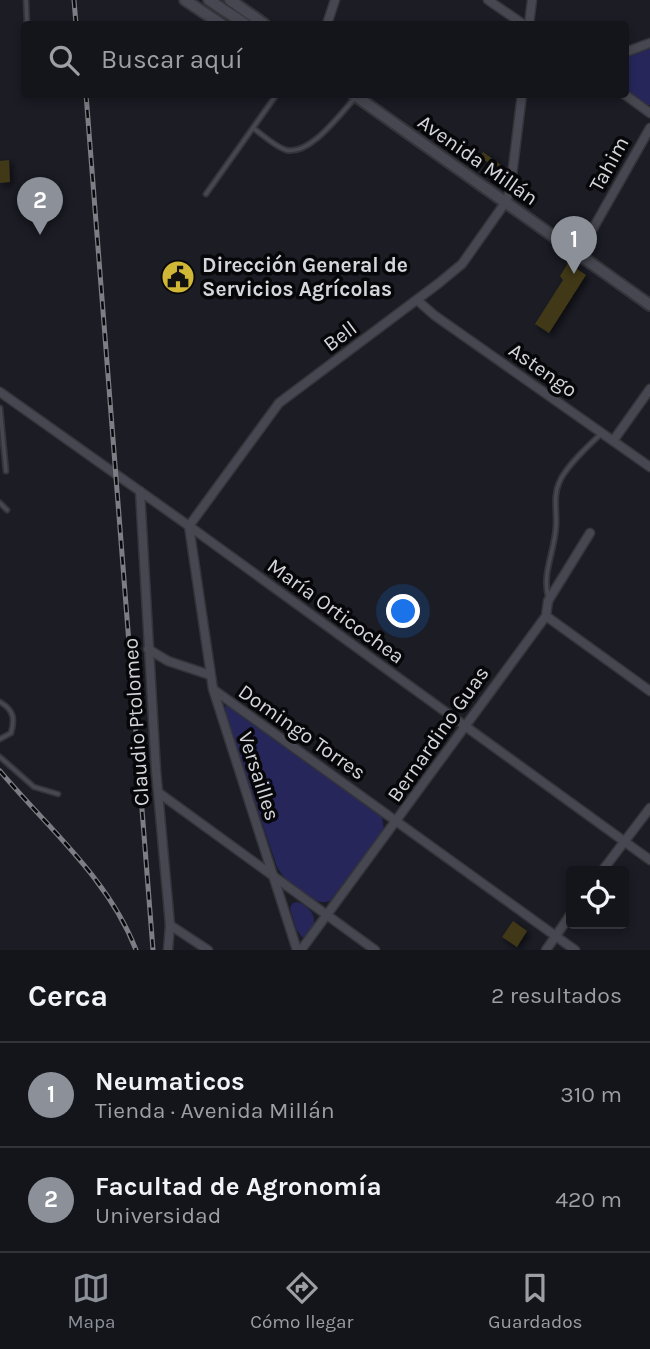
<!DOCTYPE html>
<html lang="es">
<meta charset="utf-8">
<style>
:root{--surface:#14151b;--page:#1d1e24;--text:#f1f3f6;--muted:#9d9fa3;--line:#33343a;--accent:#8c9099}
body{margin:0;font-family:Karla,sans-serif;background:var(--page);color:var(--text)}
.controls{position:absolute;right:21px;bottom:21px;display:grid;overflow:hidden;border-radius:7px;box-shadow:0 4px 10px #0003}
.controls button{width:63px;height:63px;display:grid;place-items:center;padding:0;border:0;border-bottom:2px solid var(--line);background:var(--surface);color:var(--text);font:35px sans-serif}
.you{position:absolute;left:404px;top:612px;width:24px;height:24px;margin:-18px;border:5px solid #fff;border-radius:50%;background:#1a73e8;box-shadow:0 0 0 10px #1a73e833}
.badge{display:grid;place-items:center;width:46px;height:46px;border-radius:50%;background:var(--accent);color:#fff;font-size:23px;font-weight:700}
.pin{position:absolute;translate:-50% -58px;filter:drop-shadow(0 2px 4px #0008)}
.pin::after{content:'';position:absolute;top:37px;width:24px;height:21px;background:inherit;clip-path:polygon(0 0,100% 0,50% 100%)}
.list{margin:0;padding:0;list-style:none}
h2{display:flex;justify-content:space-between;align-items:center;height:91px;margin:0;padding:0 28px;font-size:30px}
h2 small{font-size:23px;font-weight:400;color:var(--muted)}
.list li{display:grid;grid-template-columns:46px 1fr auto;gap:21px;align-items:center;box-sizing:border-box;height:105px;padding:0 28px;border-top:2px solid var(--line)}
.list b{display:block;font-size:26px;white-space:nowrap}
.list p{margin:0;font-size:23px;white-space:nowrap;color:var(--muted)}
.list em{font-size:23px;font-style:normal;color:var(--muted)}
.icon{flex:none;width:38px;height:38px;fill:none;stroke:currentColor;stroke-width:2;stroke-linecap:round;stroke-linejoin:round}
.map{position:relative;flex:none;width:650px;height:950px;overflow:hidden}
.search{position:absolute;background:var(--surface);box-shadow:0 4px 10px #0003;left:21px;right:21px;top:21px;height:77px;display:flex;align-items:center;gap:18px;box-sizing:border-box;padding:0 24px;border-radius:7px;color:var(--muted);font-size:26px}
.sheet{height:301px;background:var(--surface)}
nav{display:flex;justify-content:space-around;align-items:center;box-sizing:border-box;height:98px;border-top:2px solid var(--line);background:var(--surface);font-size:19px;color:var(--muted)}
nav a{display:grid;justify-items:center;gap:4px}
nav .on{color:var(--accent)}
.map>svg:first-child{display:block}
</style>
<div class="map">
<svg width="650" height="950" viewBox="0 0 650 950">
<defs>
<filter id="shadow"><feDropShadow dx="3" dy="3" stdDeviation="3.5" flood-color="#0009"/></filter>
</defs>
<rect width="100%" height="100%" fill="#1b1c24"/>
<g fill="#26265a">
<polygon points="650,47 650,105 648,105 626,91 626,56"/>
<path d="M227,704l155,113 2,14 -54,70c-19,6 -44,-18 -53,-34l-49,-145 -3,-15z"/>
<path d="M298,902c17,8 22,20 8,35h-4l-6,-8 -6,-21 3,-5z"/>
</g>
<g fill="#3f3819" filter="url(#shadow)">
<polygon points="483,152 501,165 494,174 487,169 490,164 480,157"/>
<polygon points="9,160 10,182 0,183 0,161"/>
<polygon points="568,263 586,275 549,333 535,324 563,280 560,276"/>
<polygon points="513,921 527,931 517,947 502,937"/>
</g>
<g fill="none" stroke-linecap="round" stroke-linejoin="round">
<defs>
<g id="lane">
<polyline points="26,0 27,24"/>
<path d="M253,128c10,7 21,18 33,22 24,6 54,-36 69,-52"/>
<polyline points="206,194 277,94"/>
<polyline points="0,408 6,471"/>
<polyline points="0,503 7,510"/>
<path d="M548,596c-6,-23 7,-46 8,-70 1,-14 -3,-30 3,-43 6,-16 30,-38 43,-50"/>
<path d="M0,702c14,8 15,17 11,31l-11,6"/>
<polyline points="0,757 34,787 58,794"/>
</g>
<g id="street">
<polyline points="488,0 523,24"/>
<polyline points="327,24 335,0"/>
<polyline points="529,24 532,0"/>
<polyline points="626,52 650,43"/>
<polyline points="624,94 650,113"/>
<polyline points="578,255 650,128"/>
<polyline points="417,300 434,315 650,467"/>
<polyline points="0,392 189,526 650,860"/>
<polyline points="613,441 650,389"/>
<polyline points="140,491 156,770 170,925 168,950"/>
<polyline points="546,616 650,691"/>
<polyline points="148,649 168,661 210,675"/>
<polyline points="214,690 575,950"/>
<polyline points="159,793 375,950"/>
<polyline points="602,871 650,808"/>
<polyline points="170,925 208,950"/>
<polyline points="297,950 213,689 189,526 279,403 439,283 462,264 505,203 510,192 522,94"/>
<polyline points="301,950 546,616 548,601 590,533"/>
<polyline points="546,950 571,914"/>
</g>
<g id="secondary">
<polyline points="185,0 221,24"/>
<polyline points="209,0 245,24"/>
<polyline points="230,0 264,24"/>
<polyline points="353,94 650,305"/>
</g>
</defs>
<use href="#lane" stroke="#34353a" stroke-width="7"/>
<use href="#street" stroke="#34353a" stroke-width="11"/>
<use href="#secondary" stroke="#34353a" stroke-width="14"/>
<use href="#lane" stroke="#464750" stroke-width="3.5"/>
<use href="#street" stroke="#464750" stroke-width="8"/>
<use href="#secondary" stroke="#464750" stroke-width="10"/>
<defs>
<g id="rail">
<polyline points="74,0 76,24"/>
<polyline points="86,94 153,950"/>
<path d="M0,771c48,57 109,108 136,179"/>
</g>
</defs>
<use href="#rail" stroke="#7d7e85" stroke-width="5"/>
<use href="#rail" stroke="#07070a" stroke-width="2.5" stroke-dasharray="8" stroke-linecap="butt"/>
</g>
<defs>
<symbol id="civic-disc" viewBox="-11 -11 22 22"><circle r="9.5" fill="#d1b736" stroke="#07070a"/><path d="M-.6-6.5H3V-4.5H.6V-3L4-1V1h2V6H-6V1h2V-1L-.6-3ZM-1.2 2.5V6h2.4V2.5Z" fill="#111"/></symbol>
</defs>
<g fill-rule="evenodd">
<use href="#civic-disc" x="159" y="258" width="38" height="38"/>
</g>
<g text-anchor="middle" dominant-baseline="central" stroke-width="7" stroke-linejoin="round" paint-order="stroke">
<g font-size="21" fill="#d5d6db" stroke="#07070a">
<text transform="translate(478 160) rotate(35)">Avenida Millán</text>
<text transform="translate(609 164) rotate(-61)">Tahim</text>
<text transform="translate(340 336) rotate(-37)">Bell</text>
<text transform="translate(543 370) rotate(35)">Astengo</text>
<text transform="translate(336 611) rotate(36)">María Orticochea</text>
<text transform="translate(136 722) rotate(-94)">Claudio Ptolomeo</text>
<text transform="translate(302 732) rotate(35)">Domingo Torres</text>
<text transform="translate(438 734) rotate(-55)">Bernardino Guas</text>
<text transform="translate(259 776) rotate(72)">Versailles</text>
</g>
<g font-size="21" font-weight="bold" fill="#d5d6db" stroke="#07070a" text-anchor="start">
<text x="202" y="265">Dirección General de<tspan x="202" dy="24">Servicios Agrícolas</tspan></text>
</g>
</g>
</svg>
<div class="controls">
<button><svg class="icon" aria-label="locate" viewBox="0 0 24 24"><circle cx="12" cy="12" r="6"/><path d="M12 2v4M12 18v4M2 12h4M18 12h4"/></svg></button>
</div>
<div class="you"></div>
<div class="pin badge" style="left:574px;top:274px">1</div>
<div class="pin badge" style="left:40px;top:235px">2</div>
<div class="search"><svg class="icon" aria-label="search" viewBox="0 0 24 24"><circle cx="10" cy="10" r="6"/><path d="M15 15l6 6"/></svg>Buscar aquí</div>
</div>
<section class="sheet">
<h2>Cerca<small>2 resultados</small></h2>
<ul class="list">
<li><span class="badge">1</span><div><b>Neumaticos</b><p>Tienda · Avenida Millán</p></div><em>310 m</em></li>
<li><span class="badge">2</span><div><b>Facultad de Agronomía</b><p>Universidad</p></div><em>420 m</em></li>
</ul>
</section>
<nav>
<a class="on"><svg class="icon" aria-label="map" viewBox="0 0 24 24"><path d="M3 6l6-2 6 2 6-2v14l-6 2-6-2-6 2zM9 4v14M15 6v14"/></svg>Mapa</a>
<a><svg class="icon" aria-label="directions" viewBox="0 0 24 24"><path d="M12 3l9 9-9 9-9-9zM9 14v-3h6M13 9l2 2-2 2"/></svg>Cómo llegar</a>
<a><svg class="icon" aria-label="saved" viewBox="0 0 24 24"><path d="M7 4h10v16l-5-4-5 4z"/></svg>Guardados</a>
</nav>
